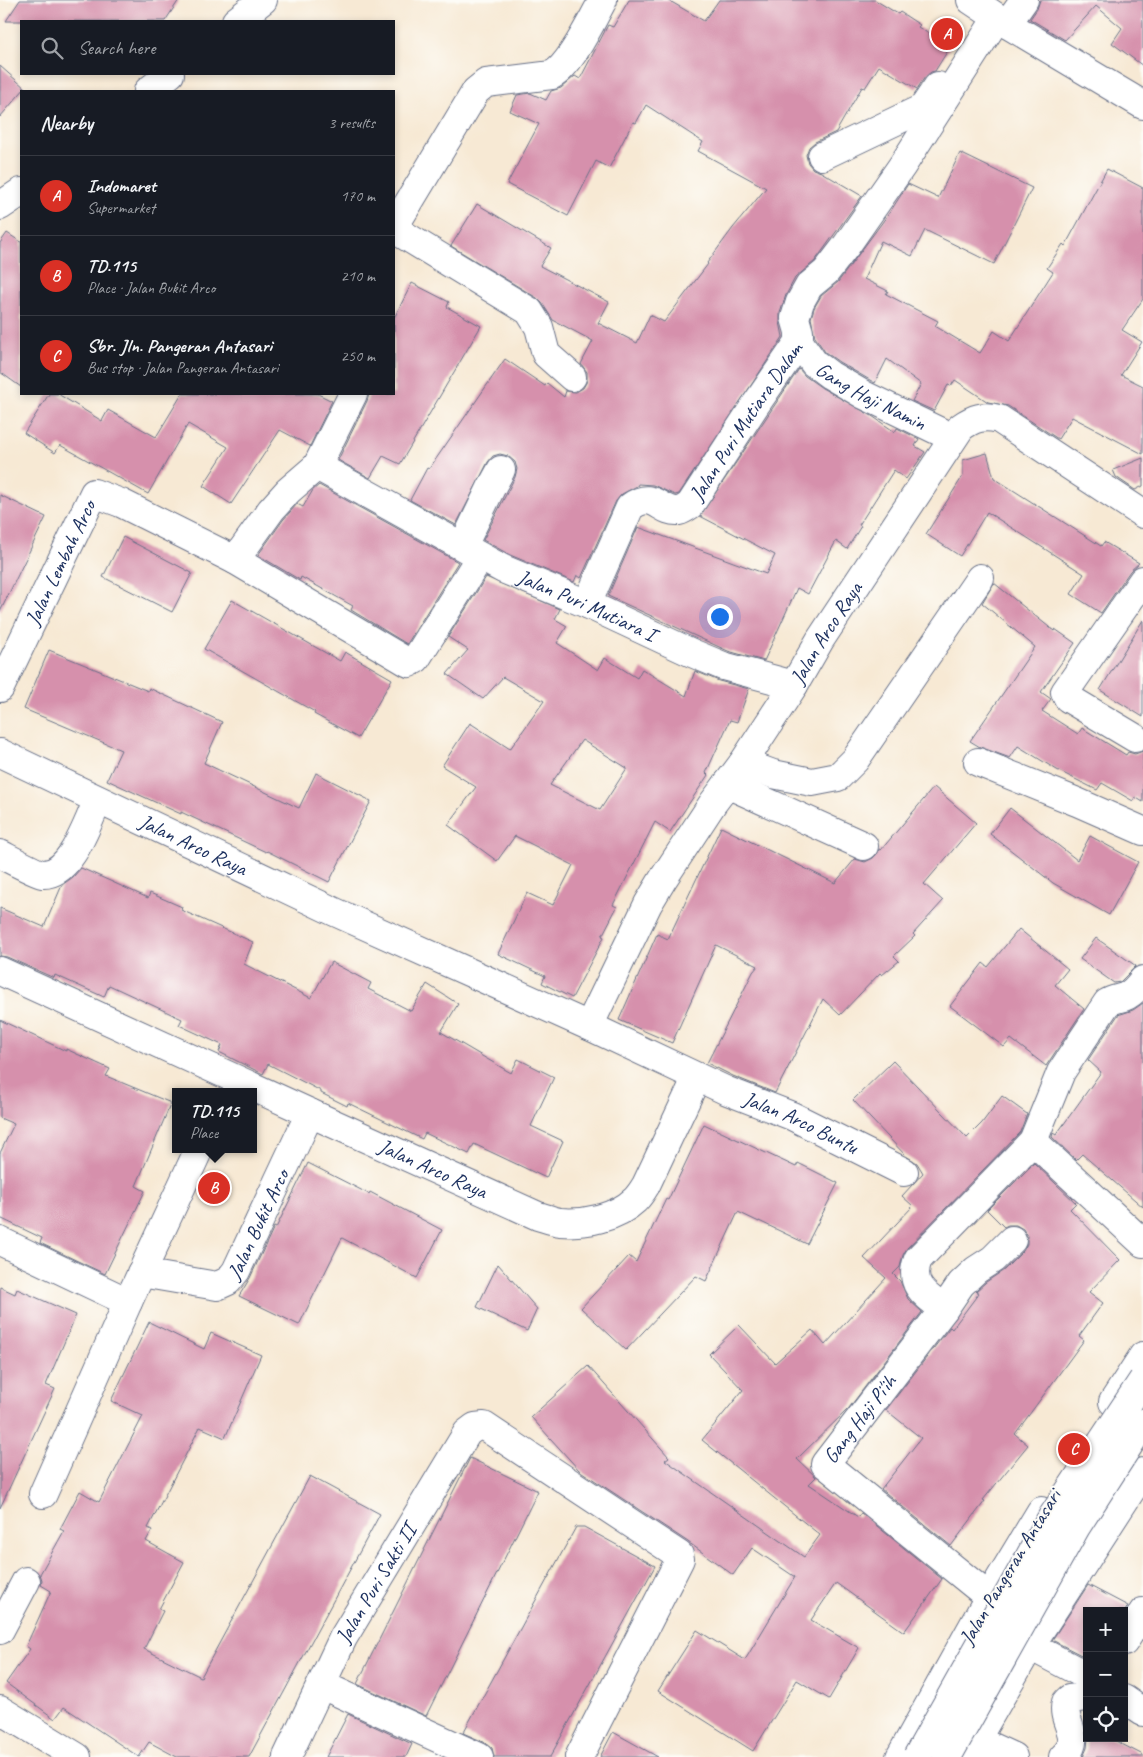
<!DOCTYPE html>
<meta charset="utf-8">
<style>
:root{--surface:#171b24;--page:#242831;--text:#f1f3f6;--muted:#9ea1a6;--line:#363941;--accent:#d93025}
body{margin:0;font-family:Caveat,sans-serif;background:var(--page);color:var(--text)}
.controls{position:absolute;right:15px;bottom:15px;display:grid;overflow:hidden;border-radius:0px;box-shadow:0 2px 8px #0003}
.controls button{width:45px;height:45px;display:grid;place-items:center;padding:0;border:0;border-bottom:1px solid var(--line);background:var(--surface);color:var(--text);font:25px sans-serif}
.you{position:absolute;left:719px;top:616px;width:18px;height:18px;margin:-12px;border:4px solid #fff;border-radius:50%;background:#1a73e8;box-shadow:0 0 0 8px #1a73e833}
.badge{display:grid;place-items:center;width:32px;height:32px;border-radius:50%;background:var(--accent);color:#fff;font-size:16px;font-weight:700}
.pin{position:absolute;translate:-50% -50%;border:2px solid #fff;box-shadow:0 1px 5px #0006}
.popup{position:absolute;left:172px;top:1088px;width:85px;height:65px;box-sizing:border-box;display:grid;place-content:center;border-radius:0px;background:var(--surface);filter:drop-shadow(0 1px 4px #0005);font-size:16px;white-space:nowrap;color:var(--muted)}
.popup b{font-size:19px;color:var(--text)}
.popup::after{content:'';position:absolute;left:50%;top:100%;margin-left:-10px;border:10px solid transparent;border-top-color:var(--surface)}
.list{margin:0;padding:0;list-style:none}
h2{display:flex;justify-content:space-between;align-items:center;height:65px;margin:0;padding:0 20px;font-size:21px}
h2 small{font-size:16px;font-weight:400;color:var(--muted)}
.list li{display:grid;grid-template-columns:32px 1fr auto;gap:15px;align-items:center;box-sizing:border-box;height:80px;padding:0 20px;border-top:1px solid var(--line)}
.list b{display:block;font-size:19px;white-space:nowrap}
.list p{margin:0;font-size:16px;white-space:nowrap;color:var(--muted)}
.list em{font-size:16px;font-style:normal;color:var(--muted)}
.icon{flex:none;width:28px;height:28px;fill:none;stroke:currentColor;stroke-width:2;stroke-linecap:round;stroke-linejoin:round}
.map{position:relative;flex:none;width:1143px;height:1757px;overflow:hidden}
.search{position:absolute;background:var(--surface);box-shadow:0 2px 8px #0003;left:20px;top:20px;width:375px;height:55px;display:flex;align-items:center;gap:12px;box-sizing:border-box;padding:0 18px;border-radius:0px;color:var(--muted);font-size:19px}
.panel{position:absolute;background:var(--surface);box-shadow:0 2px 8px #0003;left:20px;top:90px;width:375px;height:305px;border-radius:0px}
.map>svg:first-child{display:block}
</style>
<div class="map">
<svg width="1143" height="1757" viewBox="0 0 1143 1757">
<rect width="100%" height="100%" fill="#fdfcf7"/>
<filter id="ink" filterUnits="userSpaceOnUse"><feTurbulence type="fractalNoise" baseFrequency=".02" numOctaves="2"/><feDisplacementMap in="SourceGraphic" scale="10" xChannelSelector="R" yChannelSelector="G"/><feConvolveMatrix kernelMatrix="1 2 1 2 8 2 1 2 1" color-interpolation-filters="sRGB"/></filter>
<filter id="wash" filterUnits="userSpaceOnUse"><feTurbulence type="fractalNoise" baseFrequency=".0096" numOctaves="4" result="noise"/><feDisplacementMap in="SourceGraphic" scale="20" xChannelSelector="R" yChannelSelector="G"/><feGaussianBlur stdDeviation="1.12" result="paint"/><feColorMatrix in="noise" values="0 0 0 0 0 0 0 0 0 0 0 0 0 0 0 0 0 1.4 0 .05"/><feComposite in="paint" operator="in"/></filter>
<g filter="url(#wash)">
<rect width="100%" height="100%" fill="#f7e9d4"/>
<g id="blocks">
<g fill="#d690ac" fill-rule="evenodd">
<polygon points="20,0 179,0 165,21 6,21"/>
<polygon points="629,0 668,0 704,21 719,0 875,0 898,14 900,12 920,25 918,27 950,47 935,71 931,72 925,77 917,89 879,66 865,88 862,87 836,132 815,142 809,147 806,155 808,163 813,169 821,172 862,196 815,261 795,278 786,295 780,313 780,322 783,337 679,494 675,495 653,485 638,484 637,486 622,494 616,501 581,578 577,575 574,582 510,555 483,540 515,477 517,469 515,462 508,456 500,454 493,456 488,462 456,525 410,500 427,468 429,469 505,359 545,386 547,383 564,397 566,391 576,392 583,388 587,381 587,372 581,364 593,341 553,320 542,303 537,298 451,246 477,204 551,248 540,266 609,302 598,323 637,343 650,315 664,322 708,264 707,263 733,228 766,188 698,151 703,142 646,105 636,123 633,122 609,168 596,161 568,216 507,184 539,124 510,111 517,95 530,93 546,100 551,91 561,88 575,76 580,79 608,25 613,27"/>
<polygon points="1040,0 1143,0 1143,66 1112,43 1122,28 1096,6 1065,40 1030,19 1037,9"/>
<polygon points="0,66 25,88 0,117"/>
<polygon points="960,153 1032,188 994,264 925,230 912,256 881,241 864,279 888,291 886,294 938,321 935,326 980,353 994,331 1009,341 1053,272 1047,268 1063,244 1065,246 1107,169 1143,188 1143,299 1122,330 1142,342 1121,375 1143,386 1143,454 1072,417 1058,439 1008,406 988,402 955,380 951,386 948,385 934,411 912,401 921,384 887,359 875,383 839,362 825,352 815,337 811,318 814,308 821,296 838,282 890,212 908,184 938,198"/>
<polygon points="7,233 21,242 21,387 0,372 0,243"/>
<polygon points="412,283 449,302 447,307 481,326 400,464 383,456 370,478 338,460 367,401 369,394 394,394 394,318"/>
<polygon points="799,369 805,376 822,388 872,416 895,432 897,428 919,439 915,446 925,452 906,479 894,470 859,525 861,526 847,549 836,541 808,594 797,588 764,661 728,651 608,596 638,527 766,574 775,555 700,516"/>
<polygon points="49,394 58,394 102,421 108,410 156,437 182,394 318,394 332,401 310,446 280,430 231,504 203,486 228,447 188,424 148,494 60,445 55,453 24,433"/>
<polygon points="987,453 994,478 1101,546 1104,542 1139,563 1130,571 1101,613 1071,594 1084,574 987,512 960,556 926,534 963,476 963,460"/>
<polygon points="1143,458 1143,486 1135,490 1116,477 1113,470"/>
<polygon points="319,485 458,562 407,644 351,610 353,606 301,577 300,580 258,555 283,520 297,504 303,507 313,490"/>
<polygon points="0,495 46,517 0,612"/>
<polygon points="123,537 192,573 172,612 103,577"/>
<path d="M486,577l74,32 -5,10 12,7 -10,17 41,27 7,-12 32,20 5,-9 44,27 9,-25 24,10 30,8 -12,33 -7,-2 -24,53 2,2 -38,57 -15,-10 -42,83 4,2 -15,29 2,1 -32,61 -30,-15 3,-7 -47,-22 29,-61 26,12 20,-40 -58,-29 -18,25 -49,-36 28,-38 -34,-21 28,-43 40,26 34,-48 -41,-24 -20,22 -36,-25 21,-24 -20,-13zM582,740l45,28 -27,42 -50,-25z"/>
<polygon points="994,583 1054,631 1055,629 1075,643 1041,692 1051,699 1042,711 1078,734 1082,728 1126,755 1128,752 1135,754 1143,751 1143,802 1135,797 1133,801 1102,783 1097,790 1057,770 1018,746 1010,758 980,747 970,741 1035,647 982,603"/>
<polygon points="232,600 340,661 345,652 392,679 358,738 314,714 315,712 204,649"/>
<polygon points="1143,620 1143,717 1100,690"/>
<polygon points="49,650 148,691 149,688 222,722 204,763 299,808 316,773 371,801 329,882 267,851 266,852 181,812 181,814 107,780 121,750 24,709"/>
<polygon points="934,787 976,823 924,884 943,901 913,934 915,936 894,956 899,961 882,975 880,973 840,1015 823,999 775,1093 733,1076 707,1063 753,972 758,966 716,945 672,1043 619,1020 657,934 668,939 721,827 835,883 855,859 865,862 873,858 878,853 879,849 881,850"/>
<polygon points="1010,808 1077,860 1090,836 1138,862 1109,915 1053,883 990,834"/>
<polygon points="81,868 148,898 150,893 182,907 181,910 253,942 244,964 311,998 331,962 371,983 368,989 411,1011 427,984 458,1004 441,1032 511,1073 518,1059 554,1077 531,1126 563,1141 546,1178 474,1144 469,1154 425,1133 422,1139 348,1103 347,1106 321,1093 321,1091 268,1064 263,1074 219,1052 222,1045 179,1025 182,1019 109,985 104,997 55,975 54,978 7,957 0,956 0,908 44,927 62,885 73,877"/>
<polygon points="1019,929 1068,969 1055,985 1084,1009 1046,1066 1011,1039 1004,1047 950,1006 983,963 988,967"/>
<polygon points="1096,938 1136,966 1120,982 1114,983 1080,959"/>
<polygon points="1143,1003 1143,1207 1082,1154 1076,1160 1052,1137 1053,1133 1056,1135 1101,1072 1088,1060 1118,1015 1133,1010"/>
<polygon points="0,1020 66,1051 66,1049 110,1069 106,1076 171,1103 136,1186 145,1191 105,1274 40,1243 42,1238 0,1218 0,1153 14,1124 0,1118"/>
<polygon points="893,1061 967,1138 982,1123 1002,1096 1027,1114 1020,1132 907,1248 903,1255 900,1267 893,1274 900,1281 908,1299 922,1312 849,1408 797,1459 816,1477 809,1484 858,1517 861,1513 942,1579 904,1632 836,1583 811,1620 859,1648 829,1699 797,1680 753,1751 658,1691 697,1630 745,1660 795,1577 752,1548 733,1575 688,1542 579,1470 531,1417 588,1366 669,1457 665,1460 804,1557 820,1535 702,1440 743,1390 709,1354 739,1325 775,1363 812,1330 825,1345 886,1278 864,1258 913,1206 902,1196 923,1173 917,1163 906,1156 853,1100"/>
<polygon points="704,1124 796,1167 798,1163 838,1183 807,1244 759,1221 759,1222 738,1212 706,1281 696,1276 626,1350 581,1308 629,1256 636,1262 666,1199 668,1200"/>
<polygon points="308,1163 369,1194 370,1192 442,1230 417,1278 342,1238 299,1325 239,1296 250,1278 274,1227 276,1228"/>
<polygon points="1034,1163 1076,1203 1070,1209 1120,1260 1089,1292 1103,1303 1079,1336 1084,1340 1015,1434 1028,1445 983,1500 985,1501 951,1546 881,1489 921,1438 886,1410 950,1327 952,1329 979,1293 976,1291 986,1282 1004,1270 1023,1251 1027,1244 1027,1236 1023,1229 1016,1225 1008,1225 1004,1227 987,1210"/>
<polygon points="498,1264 537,1309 527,1331 477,1307"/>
<polygon points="0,1287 15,1294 17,1289 76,1315 46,1385 55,1389 0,1508"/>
<polygon points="149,1322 204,1349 211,1333 261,1355 225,1438 200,1427 148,1528 152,1530 146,1541 184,1562 159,1609 163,1611 144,1649 201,1677 310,1476 380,1514 249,1757 177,1757 149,1742 139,1757 64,1707 55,1719 6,1683 30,1649 26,1646 51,1591 41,1585 42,1580 40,1574 64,1531 60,1529 80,1491 99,1502 143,1416 111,1401"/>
<polygon points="470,1458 538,1491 426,1716 357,1684"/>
<polygon points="576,1527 584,1527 655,1566 550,1757 494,1757 492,1748 486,1743 463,1733"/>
<polygon points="1088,1585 1128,1606 1125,1611 1087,1611 1087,1658 1052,1640"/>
<polygon points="348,1714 412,1744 406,1757 326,1757"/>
<polygon points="613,1732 658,1757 600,1757"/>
<polygon points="1088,1738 1110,1738 1143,1755 1143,1757 1083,1757 1087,1748"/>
</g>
</g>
</g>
<g filter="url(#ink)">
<use href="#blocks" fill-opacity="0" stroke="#687087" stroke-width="1"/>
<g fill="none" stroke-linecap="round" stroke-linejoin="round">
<defs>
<g id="minor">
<polyline points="971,0 1007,24 1143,105"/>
<polyline points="236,21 263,0"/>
<polyline points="1007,24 1024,0"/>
<polyline points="148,91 170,74"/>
<polyline points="822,156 923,108 938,86"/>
<polyline points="0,206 21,192"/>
<path d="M394,227l82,-136 10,-8 66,-8c19,-10 40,-55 51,-75"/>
<polyline points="394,229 529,311 539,327 546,354 572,377"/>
<path id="s1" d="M799,342l15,21 16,12 34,20 89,43"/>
<path id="s2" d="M317,466l186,103 84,35 105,49 31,13 71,19"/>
<polyline points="463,546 491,488 501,470"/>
<polyline points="235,560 409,663 416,659 480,557"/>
<path id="s3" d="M587,604l43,-97c25,-18 29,6 49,4 4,-1 8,-4 11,-6l64,-98 45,-65v-10l-4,-14 5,-16 9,-16 17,-14 20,-26 56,-80 95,-148"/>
<path id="s4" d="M0,688l94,-195 27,10 114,57 36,-50 17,-19 29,-25 36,-72"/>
<polyline points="1135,738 1068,698 1065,692 1143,580"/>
<path id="s5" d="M0,753l335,159 254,114 136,64 67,26 112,56"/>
<polyline points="978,762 1077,802 1143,831"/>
<polyline points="743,763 773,774 812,782 838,777 855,760 980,578"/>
<polyline points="727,784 864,846"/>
<path d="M0,854c8,4 36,19 42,20 29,2 46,-53 56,-74"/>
<path id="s6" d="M0,971l310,142 228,103c7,2 15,5 22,6 25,2 56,-4 75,-22 4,-4 8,-10 11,-15l51,-108"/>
<path id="s7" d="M589,1026l59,-122 15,-25 50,-76 30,-40 51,-78 26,-45 141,-213c13,-9 22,-12 38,-8l144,95"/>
<polyline points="1033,1141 1143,1243"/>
<polyline points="0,1241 128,1302"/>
<path id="s8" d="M141,1273l76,13 11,-5 8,-10 74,-158"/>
<path d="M944,1309c-19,-14 -36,-24 -26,-50l115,-118 28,-69 46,-69c6,-4 11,-4 17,-6 8,-3 14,-10 19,-17"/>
<polyline points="43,1494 128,1302 199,1149"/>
<path id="s9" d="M989,1597l-164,-133 119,-155 17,-25 15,-14 17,-11 19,-19"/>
<polyline points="0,1630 26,1581"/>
<polyline points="1011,1634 1030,1646 1087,1676"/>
<polyline points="1124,1642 1143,1612"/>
<polyline points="322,1685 479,1757"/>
<polyline points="1124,1699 1143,1712"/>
<polyline points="0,1710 77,1757"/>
<polyline points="976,1740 1013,1757"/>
<path id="s10" d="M287,1757l56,-119 124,-205 8,-6 9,-1 195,129 1,4 -2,4 -99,194"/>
<path d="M1063,1757c22,-20 -3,-34 3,-55l3,-3 18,-2"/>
</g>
<g id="major">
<polyline points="1113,1402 1143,1356"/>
<polyline points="900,1757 989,1597 1041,1511"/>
<polyline points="966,1757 1030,1646 1143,1472"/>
</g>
</defs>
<use href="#minor" stroke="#687087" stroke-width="30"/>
<use href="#major" stroke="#687087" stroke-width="30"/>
<use href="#minor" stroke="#fff" stroke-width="28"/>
<use href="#major" stroke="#fff" stroke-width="28"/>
<defs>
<g id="major-bridge">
<polyline points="917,1757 1052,1517 1143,1380"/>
<polyline points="947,1757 1076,1527 1143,1423"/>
</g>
</defs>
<use href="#major-bridge" stroke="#687087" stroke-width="30" stroke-linecap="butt"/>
<use href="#major-bridge" stroke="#fff" stroke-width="28"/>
</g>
</g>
<g text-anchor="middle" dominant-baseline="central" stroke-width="4" stroke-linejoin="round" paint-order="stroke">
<g font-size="21" fill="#1b2f5e" stroke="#fdfcf7">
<text stroke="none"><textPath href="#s1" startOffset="92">Gang Haji Namin</textPath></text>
<text stroke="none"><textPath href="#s3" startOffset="272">Jalan Puri Mutiara Dalam</textPath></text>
<text stroke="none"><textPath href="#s4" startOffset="139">Jalan Lembah Arco</textPath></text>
<text stroke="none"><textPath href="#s2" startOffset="304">Jalan Puri Mutiara I</textPath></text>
<text stroke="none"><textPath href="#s7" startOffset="460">Jalan Arco Raya</textPath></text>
<text stroke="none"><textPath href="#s5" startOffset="214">Jalan Arco Raya</textPath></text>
<text stroke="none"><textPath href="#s5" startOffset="882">Jalan Arco Buntu</textPath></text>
<text stroke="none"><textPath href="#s6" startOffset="476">Jalan Arco Raya</textPath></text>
<text stroke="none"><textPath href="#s8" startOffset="154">Jalan Bukit Arco</textPath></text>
<text stroke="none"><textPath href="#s9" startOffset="268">Gang Haji Pi'ih</textPath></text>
<text transform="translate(1010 1567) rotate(-59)">Jalan Pangeran Antasari</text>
<text stroke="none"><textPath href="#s10" startOffset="195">Jalan Puri Sakti II</textPath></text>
</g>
</g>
</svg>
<div class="controls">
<button>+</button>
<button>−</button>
<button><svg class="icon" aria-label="locate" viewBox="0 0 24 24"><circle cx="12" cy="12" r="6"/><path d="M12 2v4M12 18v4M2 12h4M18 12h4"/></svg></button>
</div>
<div class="you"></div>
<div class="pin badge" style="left:947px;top:34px">A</div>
<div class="pin badge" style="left:214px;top:1188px">B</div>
<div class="popup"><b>TD.115</b>Place</div>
<div class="pin badge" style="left:1074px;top:1449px">C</div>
<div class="search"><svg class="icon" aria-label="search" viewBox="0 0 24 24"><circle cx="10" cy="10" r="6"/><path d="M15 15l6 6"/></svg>Search here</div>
<section class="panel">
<h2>Nearby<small>3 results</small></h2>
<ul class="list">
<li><span class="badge">A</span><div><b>Indomaret</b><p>Supermarket</p></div><em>170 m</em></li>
<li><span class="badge">B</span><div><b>TD.115</b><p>Place · Jalan Bukit Arco</p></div><em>210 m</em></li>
<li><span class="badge">C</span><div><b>Sbr. Jln. Pangeran Antasari</b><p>Bus stop · Jalan Pangeran Antasari</p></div><em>250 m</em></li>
</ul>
</section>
</div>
